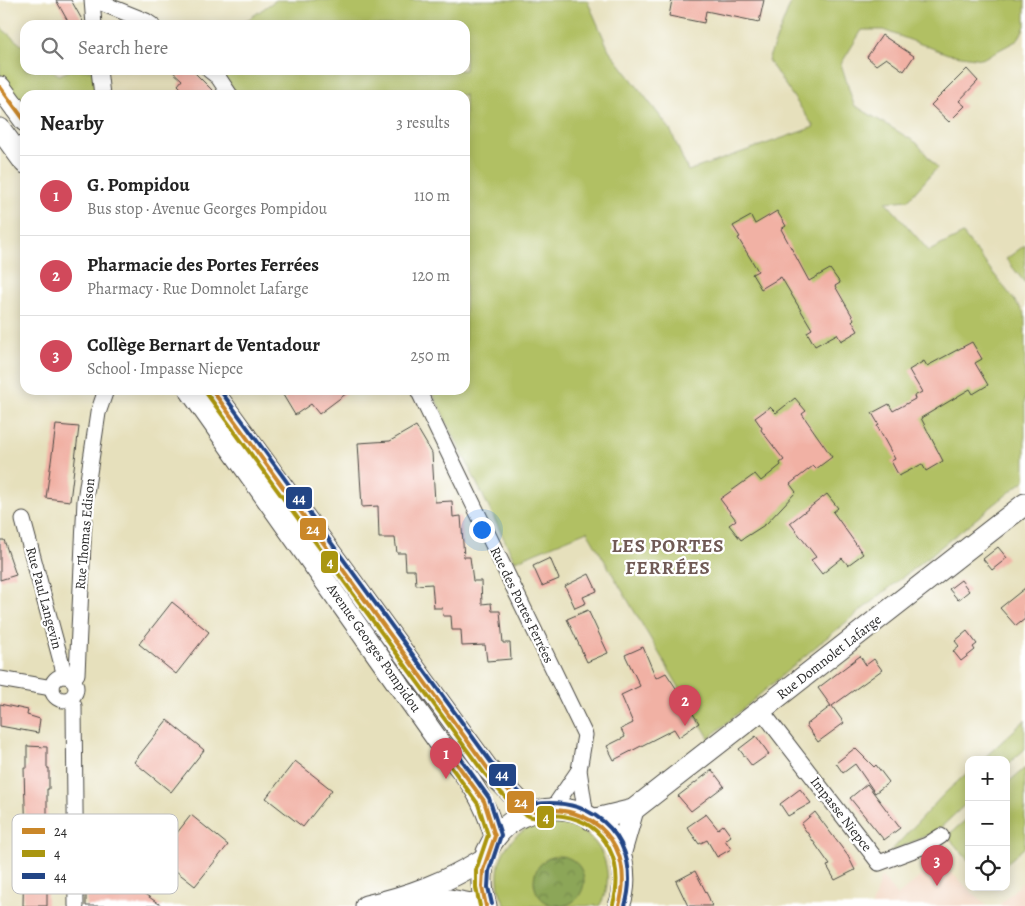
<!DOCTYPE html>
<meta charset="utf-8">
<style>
:root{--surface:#fff;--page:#f2f2f2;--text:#222;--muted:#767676;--line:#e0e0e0;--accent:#d1495b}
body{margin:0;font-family:Alegreya,serif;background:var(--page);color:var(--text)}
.controls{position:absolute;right:15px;bottom:15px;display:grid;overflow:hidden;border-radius:10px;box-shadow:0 2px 12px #0003}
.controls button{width:45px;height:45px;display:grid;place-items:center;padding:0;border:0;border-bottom:1px solid var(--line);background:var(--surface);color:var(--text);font:25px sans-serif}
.you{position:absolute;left:481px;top:529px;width:18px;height:18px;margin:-12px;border:4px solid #fff;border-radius:50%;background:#1a73e8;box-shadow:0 0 0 8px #1a73e833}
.badge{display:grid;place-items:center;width:32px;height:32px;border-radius:50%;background:var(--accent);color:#fff;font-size:16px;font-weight:700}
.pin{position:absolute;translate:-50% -41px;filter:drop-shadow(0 1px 2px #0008)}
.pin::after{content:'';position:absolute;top:26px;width:18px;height:15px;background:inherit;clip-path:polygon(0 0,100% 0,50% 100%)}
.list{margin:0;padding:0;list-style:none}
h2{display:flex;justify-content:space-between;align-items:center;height:65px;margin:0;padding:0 20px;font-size:21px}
h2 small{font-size:16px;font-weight:400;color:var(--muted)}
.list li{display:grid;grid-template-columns:32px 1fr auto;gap:15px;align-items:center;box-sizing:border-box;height:80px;padding:0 20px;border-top:1px solid var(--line)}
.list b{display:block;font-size:19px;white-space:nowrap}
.list p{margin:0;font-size:16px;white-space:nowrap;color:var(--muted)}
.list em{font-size:16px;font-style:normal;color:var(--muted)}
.icon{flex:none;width:28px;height:28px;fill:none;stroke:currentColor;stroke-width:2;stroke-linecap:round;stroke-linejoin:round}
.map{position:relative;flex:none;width:1025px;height:906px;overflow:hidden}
.search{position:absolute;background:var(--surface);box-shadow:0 2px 12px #0003;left:20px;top:20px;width:450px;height:55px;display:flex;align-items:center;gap:12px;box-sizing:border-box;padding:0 18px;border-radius:15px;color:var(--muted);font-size:19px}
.panel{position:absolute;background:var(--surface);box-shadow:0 2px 12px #0003;left:20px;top:90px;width:450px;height:305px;border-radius:15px}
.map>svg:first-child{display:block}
</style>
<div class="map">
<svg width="1025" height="906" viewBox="0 0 1025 906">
<defs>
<pattern id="forest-crowns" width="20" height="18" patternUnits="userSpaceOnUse" patternTransform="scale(1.25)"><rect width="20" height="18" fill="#8ca659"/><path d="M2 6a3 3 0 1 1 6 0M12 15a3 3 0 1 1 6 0" fill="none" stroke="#73874a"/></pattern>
</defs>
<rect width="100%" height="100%" fill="#fff"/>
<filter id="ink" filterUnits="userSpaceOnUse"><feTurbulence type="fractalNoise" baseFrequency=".02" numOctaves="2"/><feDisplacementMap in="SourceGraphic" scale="10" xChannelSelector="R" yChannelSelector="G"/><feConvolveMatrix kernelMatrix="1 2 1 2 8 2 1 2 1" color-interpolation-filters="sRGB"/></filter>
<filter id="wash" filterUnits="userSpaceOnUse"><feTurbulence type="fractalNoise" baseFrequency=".0096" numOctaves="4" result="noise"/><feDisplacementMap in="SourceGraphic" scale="20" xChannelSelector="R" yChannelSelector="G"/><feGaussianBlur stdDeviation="1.12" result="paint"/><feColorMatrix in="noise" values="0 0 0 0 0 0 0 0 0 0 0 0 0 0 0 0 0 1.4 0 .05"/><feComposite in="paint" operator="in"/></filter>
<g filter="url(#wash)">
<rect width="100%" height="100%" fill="#e6e0bc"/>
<g fill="#f2d4be">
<polygon points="939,861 987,906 872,906 881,876 897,896"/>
<polygon points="1025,880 1025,906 998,906"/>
</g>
<g fill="#b1c063" stroke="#6e7647">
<polygon points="276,0 587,0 609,50 670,129 688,171 814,127 768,60 792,0 1025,0 1025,26 1018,40 982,59 948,54 883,30 862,30 841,64 854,105 917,143 937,168 908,200 886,202 929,251 963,234 1025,314 1025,480 820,643 709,738 587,531 515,561 431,390 465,390 465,95 238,95 217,70 465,70 465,25 240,25"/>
<polygon points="0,27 25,48 25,70 52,70 59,75 71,70 96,70 98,95 25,95 25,109 0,76"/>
<polygon points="1025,245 1025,283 1006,259"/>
<polygon points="1025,720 1025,749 1006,766 1006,760 982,760"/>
<polygon points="1025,768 1025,847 1006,864 1006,784"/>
<polygon points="969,771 969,801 938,830 890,852 944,794"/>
<polygon points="969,817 969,861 947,836"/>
<path d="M556,822c12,3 23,6 32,14 20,15 26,49 11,70h-93c-15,-25 -9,-59 17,-75 10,-7 21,-8 33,-9z"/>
</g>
<circle fill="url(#forest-crowns)" stroke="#5c6842" cx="559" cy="881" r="25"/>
<g id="blocks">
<g fill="#f1b1a4">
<polygon points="56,0 71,0 85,25 70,25"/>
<polygon points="672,0 764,0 759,22 706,11 704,23 669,16"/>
<polygon points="882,35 914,56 904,71 886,58 876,65 867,57"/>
<polygon points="967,69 978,81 959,101 965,106 949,122 931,105"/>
<polygon points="171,70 192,70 217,95 173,95 181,88 178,85 182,80"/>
<polygon points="777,211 786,226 781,229 809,281 830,269 840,283 835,286 854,319 852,321 858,331 841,341 837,334 815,346 807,332 812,329 781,277 761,289 752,274 758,271 738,238 740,237 733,226 751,216 755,224"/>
<polygon points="972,342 982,359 975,363 988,385 973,394 970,389 921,418 943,461 926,471 922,464 899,476 891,461 895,459 877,426 879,425 872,413 889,404 893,411 915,399 914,396 922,392 909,370 924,361 927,366"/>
<polygon points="280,390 351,390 319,414 311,404 295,415"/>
<polygon points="795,398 806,411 802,414 832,457 816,469 813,466 790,484 796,492 766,524 741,540 729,525 736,520 720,499 755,474 761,481 781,465 780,463 784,460 761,430 762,428 755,418 770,407 776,413"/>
<polygon points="56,425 79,427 70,501 46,498"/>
<polygon points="416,426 432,453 435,502 452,501 453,517 461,516 464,557 470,557 473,581 481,581 482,604 491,603 492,611 500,611 503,643 510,643 511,659 487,661 485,645 462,646 461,630 452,630 451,616 443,616 442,608 434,608 432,584 416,585 415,570 406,570 405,553 397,553 395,538 379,538 378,506 362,507 358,443 390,441"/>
<polygon points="827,494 838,508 833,512 863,554 848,565 842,558 822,574 811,560 816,557 790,523"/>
<polygon points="0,540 4,540 16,575 0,580"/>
<polygon points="998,547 1007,558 992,570 983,559"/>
<polygon points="550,558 559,579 542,586 533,566"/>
<polygon points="589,574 597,591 583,597 586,603 575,608 565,586"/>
<polygon points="961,580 969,591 958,600 949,589"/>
<polygon points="1025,588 1025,619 1016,626 1000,608"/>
<polygon points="172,602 209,632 176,674 139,644"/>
<polygon points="588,610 608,653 587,662 567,619"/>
<polygon points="967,631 977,644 973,647 975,650 961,661 953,651 959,646 955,641"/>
<polygon points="643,647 656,678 666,673 699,723 679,737 674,729 614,760 607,746 625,737 621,729 633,723 621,695 640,686 625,655"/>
<polygon points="860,656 866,665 874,659 882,670 832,706 844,723 818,742 806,725 831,706 818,688"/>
<polygon points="0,704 28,710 27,715 40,719 38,733 0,726"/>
<polygon points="167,720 204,750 171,792 134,762"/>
<polygon points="756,736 769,754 752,766 739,749"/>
<polygon points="27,746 47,747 47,768 49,768 49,789 47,789 47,906 23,906 24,844 26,844 24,768 27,768"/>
<polygon points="855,748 874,767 876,765 889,782 875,793 855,764 843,773 836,763"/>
<polygon points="295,761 332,790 303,827 266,798"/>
<polygon points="712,770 724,786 691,811 678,796"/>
<polygon points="867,784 900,828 884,840 850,798"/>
<polygon points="800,789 811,803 788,816 780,804"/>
<polygon points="815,812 848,856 855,870 835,880 827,866 830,865 801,824"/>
<polygon points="706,814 718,829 723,825 731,836 725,840 731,849 717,857 707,840 699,844 687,827"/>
<polygon points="191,815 228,845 195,886 158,857"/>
<polygon points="695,871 709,898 712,906 688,906 676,881"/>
<polygon points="86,881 126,881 162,906 86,906"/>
</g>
</g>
</g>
<g filter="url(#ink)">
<use href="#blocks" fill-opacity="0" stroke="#474641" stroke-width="1"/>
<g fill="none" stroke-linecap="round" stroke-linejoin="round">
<defs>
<g id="street">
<polyline points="92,0 94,25"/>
<polyline points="94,0 146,21 152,25"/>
<polyline points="99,70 102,95"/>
<polyline points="209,70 218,77 230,95"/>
<polyline points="418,390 585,735 579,770 586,816"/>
<polyline points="23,520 65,676"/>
<circle cx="64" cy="688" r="12"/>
<polyline points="0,679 52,688"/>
<polyline points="73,679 77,674 85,500 98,413 106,390"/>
<polyline points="70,699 74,706 76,906"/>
<polyline points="761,710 879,863 927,845 941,836"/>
<polyline points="553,808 579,770"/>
</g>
<g id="secondary">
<polyline points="0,87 25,121"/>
<polyline points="0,129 25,163"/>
<path d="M190,390l254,359c26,29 40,49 51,87"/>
<polyline points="212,390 488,769 519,801 533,811"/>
<polyline points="592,820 633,810 1025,504"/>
<polyline points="620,855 633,810"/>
<polyline points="410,899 450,900 482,906"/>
<path d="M366,906c45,-10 78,-23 118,-47"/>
<path d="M486,906c-30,-104 116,-133 136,-45 3,16 3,30 -3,45"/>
</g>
</defs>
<use href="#street" stroke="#474641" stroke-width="17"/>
<use href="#secondary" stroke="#474641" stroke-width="23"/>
<use href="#street" stroke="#fff" stroke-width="15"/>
<use href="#secondary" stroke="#fff" stroke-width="21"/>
<defs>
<g id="bus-1">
<polyline points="0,87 25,121"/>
<path d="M212,390l276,379 31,32 14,10c61,-9 103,34 86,95"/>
<polyline points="454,760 484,801 495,836 483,870 482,887 486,906"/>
</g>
<g id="bus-2">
<path d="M207,394l277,379c10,11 34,42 48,44 10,2 21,-3 31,-1 45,7 61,49 50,88"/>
<polyline points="449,764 478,804 488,835 476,870 476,888 480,906"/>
</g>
<g id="bus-3">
<path d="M220,390l273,375 30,31 12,8c63,-9 108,40 90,102"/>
<polyline points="459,756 489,798 501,835 489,871 488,887 492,904"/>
</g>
</defs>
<use href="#bus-1" stroke="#fff" stroke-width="8"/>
<use href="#bus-2" stroke="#fff" stroke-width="8"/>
<use href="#bus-3" stroke="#fff" stroke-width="8"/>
<use href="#bus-1" stroke="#ca8729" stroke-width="4"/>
<use href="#bus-2" stroke="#aa9611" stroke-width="4"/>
<use href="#bus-3" stroke="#224585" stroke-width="4"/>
</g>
</g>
<g text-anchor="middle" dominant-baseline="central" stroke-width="4.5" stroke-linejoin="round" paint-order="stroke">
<g font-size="14" fill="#2b2b2b" stroke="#fff">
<text transform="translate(85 534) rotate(-85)">Rue Thomas Edison</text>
<text transform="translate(44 598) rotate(75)">Rue Paul Langevin</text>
<text transform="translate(522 605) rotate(64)">Rue des Portes Ferrées</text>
<text transform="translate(374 648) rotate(55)">Avenue Georges Pompidou</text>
<text transform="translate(829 657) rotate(-38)">Rue Domnolet Lafarge</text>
<text transform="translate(841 814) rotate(52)">Impasse Niepce</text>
</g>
<g font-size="19" font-weight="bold" letter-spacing="1" fill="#705a55" stroke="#fff">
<text x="668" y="546">LES PORTES<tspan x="668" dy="22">FERRÉES</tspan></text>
</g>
</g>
<rect x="12" y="814" width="166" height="80" rx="8" fill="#fff" stroke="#bfbfbf" stroke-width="1"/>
<rect x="22" y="828" width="23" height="6" fill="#ca8729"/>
<rect x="22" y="850" width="23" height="7" fill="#aa9611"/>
<rect x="22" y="873" width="23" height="6" fill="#224585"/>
<g font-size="14" fill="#2b2b2b">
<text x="54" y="836">24</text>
<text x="54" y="858">4</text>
<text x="54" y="881">44</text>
</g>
<g stroke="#fff" stroke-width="2">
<rect x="285" y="486" width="28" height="24" rx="5" fill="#224585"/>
<rect x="299" y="517" width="28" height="24" rx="5" fill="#ca8729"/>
<rect x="320" y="550" width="19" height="24" rx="5" fill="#aa9611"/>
<rect x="488" y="763" width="29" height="24" rx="5" fill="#224585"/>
<rect x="506" y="790" width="29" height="24" rx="5" fill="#ca8729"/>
<rect x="536" y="805" width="19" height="24" rx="5" fill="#aa9611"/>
</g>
<g font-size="14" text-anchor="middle" font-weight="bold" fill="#fff">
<text x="299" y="503">44</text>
<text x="313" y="534">24</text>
<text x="330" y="567">4</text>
<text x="502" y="779">44</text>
<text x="521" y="807">24</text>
<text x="546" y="822">4</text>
</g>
</svg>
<div class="controls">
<button>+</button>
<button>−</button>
<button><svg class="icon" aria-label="locate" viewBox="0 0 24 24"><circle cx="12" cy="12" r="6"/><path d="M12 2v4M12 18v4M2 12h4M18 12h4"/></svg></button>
</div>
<div class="you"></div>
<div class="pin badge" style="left:446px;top:779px">1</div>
<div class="pin badge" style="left:685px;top:726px">2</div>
<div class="pin badge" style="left:937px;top:886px">3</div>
<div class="search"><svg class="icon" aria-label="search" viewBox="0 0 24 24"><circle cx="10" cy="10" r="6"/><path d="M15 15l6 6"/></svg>Search here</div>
<section class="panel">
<h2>Nearby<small>3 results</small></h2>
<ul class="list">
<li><span class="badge">1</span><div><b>G. Pompidou</b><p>Bus stop · Avenue Georges Pompidou</p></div><em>110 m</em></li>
<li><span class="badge">2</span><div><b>Pharmacie des Portes Ferrées</b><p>Pharmacy · Rue Domnolet Lafarge</p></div><em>120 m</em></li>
<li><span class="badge">3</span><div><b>Collège Bernart de Ventadour</b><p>School · Impasse Niepce</p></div><em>250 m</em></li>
</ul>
</section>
</div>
